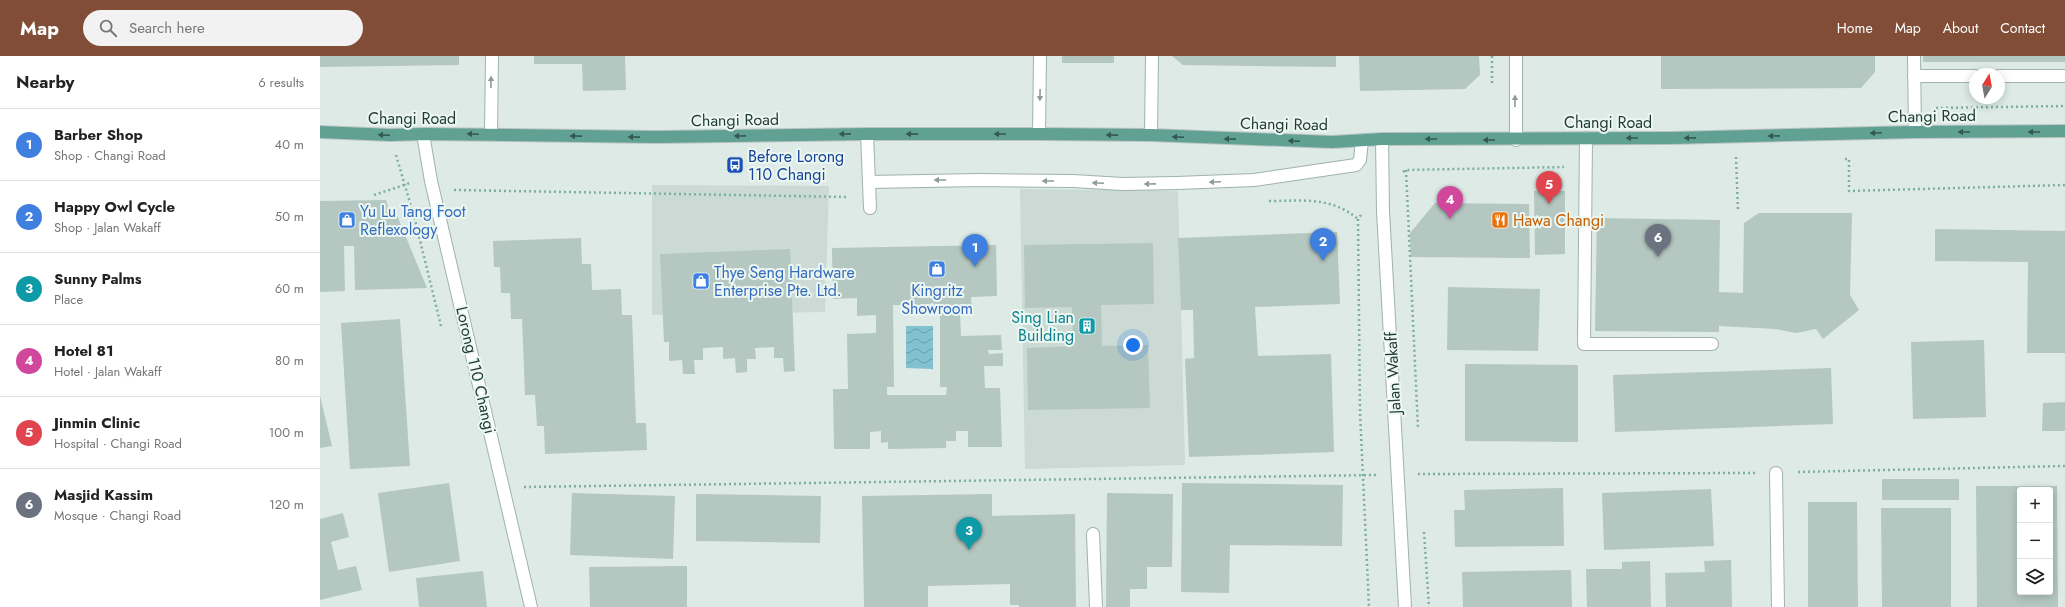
<!DOCTYPE html>
<meta charset="utf-8">
<style>
:root{--surface:#fff;--page:#f2f2f2;--text:#222;--muted:#767676;--line:#e0e0e0;--accent:#824d36}
body{margin:0;font-family:Jost,sans-serif;background:var(--page);color:var(--text)}
.controls{position:absolute;right:12px;bottom:12px;display:grid;overflow:hidden;border-radius:4px;box-shadow:0 2px 10px #0003}
.controls button{width:36px;height:36px;display:grid;place-items:center;padding:0;border:0;border-bottom:1px solid var(--line);background:var(--surface);color:var(--text);font:20px sans-serif}
.compass{position:absolute;left:1649px;top:12px;width:36px;height:36px;border-radius:50%;background:var(--surface);box-shadow:0 2px 10px #0003;rotate:11deg}
.you{position:absolute;left:813px;top:289px;width:14px;height:14px;margin:-10px;border:3px solid #fff;border-radius:50%;background:#1a73e8;box-shadow:0 0 0 6px #1a73e833}
.badge{display:grid;place-items:center;width:26px;height:26px;border-radius:50%;background:var(--accent);color:#fff;font-size:13px;font-weight:700}
.pin{position:absolute;translate:-50% -33px;filter:drop-shadow(0 1px 2px #0008)}
.pin::after{content:'';position:absolute;top:21px;width:14px;height:12px;background:inherit;clip-path:polygon(0 0,100% 0,50% 100%)}
.list{margin:0;padding:0;list-style:none}
h2{display:flex;justify-content:space-between;align-items:center;height:52px;margin:0;padding:0 16px;font-size:17px}
h2 small{font-size:13px;font-weight:400;color:var(--muted)}
.list li{display:grid;grid-template-columns:26px 1fr auto;gap:12px;align-items:center;box-sizing:border-box;height:72px;padding:0 16px;border-top:1px solid var(--line)}
.list b{display:block;font-size:15px;white-space:nowrap}
.list p{margin:0;font-size:13px;white-space:nowrap;color:var(--muted)}
.list em{font-size:13px;font-style:normal;color:var(--muted)}
.icon{flex:none;width:22px;height:22px;fill:none;stroke:currentColor;stroke-width:2;stroke-linecap:round;stroke-linejoin:round}
.map{position:relative;flex:none;width:1745px;height:551px;overflow:hidden}
header{display:flex;align-items:center;gap:24px;box-sizing:border-box;height:56px;padding:0 20px;background:var(--accent);color:#fff}
header strong{font-size:19px}
nav{display:flex;gap:22px;margin-inline-start:auto;font-size:14px}
.search{width:280px;height:36px;background:var(--page);display:flex;align-items:center;gap:10px;box-sizing:border-box;padding:0 14px;border-radius:22px;color:var(--muted);font-size:15px}
main{display:flex}
aside{flex:1;background:var(--surface)}
.map>svg:first-child{display:block}
</style>
<header>
<strong>Map</strong>
<div class="search"><svg class="icon" aria-label="search" viewBox="0 0 24 24"><circle cx="10" cy="10" r="6"/><path d="M15 15l6 6"/></svg>Search here</div>
<nav><a>Home</a><a>Map</a><a>About</a><a>Contact</a></nav>
</header>
<main>
<aside>
<h2>Nearby<small>6 results</small></h2>
<ul class="list">
<li><span class="badge" style="background:#3f7fe0">1</span><div><b>Barber Shop</b><p>Shop · Changi Road</p></div><em>40 m</em></li>
<li><span class="badge" style="background:#3f7fe0">2</span><div><b>Happy Owl Cycle</b><p>Shop · Jalan Wakaff</p></div><em>50 m</em></li>
<li><span class="badge" style="background:#0f9aa8">3</span><div><b>Sunny Palms</b><p>Place</p></div><em>60 m</em></li>
<li><span class="badge" style="background:#d1479c">4</span><div><b>Hotel 81</b><p>Hotel · Jalan Wakaff</p></div><em>80 m</em></li>
<li><span class="badge" style="background:#e0444e">5</span><div><b>Jinmin Clinic</b><p>Hospital · Changi Road</p></div><em>100 m</em></li>
<li><span class="badge" style="background:#6b7280">6</span><div><b>Masjid Kassim</b><p>Mosque · Changi Road</p></div><em>120 m</em></li>
</ul>
</aside>
<div class="map">
<svg width="1745" height="551" viewBox="0 0 1745 551">
<defs>
<pattern id="water-waves" width="16" height="10" patternUnits="userSpaceOnUse"><rect width="16" height="10" fill="#82c1d2"/><path d="M0 5q4-4 8 0t8 0" fill="none" stroke="#6a9eab"/></pattern>
</defs>
<rect width="100%" height="100%" fill="#ddeae5"/>
<g fill="#cbdad4">
<polygon points="332,129 509,130 505,256 332,259"/>
<polygon points="700,133 858,135 865,409 705,413"/>
</g>
<polygon fill="url(#water-waves)" points="586,270 613,270 613,313 586,312"/>
<g fill="#b5c7c1" fill-rule="evenodd">
<polygon points="0,0 139,0 139,9 0,11"/>
<polygon points="214,0 305,0 306,34 263,35 262,8 214,8"/>
<rect x="742" y="0" width="52" height="7"/>
<polygon points="852,0 1016,0 1016,11 863,9"/>
<polygon points="1039,0 1159,0 1160,19 1145,33 1040,35"/>
<polygon points="1341,0 1555,0 1555,16 1541,32 1341,33"/>
<rect x="1603" y="0" width="142" height="6"/>
<polygon points="1214,135 1245,135 1245,198 1215,199"/>
<polygon points="66,144 70,157 76,157 107,232 35,234 34,190 24,190 25,235 0,236 0,145"/>
<polygon points="1115,147 1209,148 1210,202 1091,201 1090,177"/>
<polygon points="1439,157 1532,157 1530,239 1539,254 1503,283 1496,273 1476,277 1456,273 1399,270 1399,276 1275,275 1277,162 1400,164 1399,236 1423,237 1424,167"/>
<polygon points="1615,173 1745,175 1745,297 1707,297 1708,206 1615,205"/>
<polygon points="1017,176 1020,248 935,251 938,300 1011,298 1014,396 869,401 865,303 874,302 873,254 861,254 858,182"/>
<polygon points="261,182 262,208 271,208 272,234 301,233 302,259 312,259 316,367 326,367 327,394 225,398 224,370 217,370 215,339 205,339 202,263 191,263 190,237 181,237 180,211 174,211 173,185"/>
<polygon points="833,187 834,248 781,249 782,290 828,289 830,352 708,354 707,292 753,290 752,251 705,252 704,189"/>
<path d="M676,189l1,51 -26,1 1,18h-12l1,21 40,-1 1,15h-14l1,4 14,-1v13h-19l1,22h15l2,59h-34v-16h-12v10h-10v7l-58,1v-7l-7,1v-12l-11,1v17h-36l-1,-60h15l-1,-55 29,-1v-18l-19,1v-18l-24,1 -1,-51zM573,249h47v82h7l-1,8h-59v-8h7z"/>
<polygon points="470,193 475,315 464,316 463,302 454,302 454,291 435,292 436,303 427,303 427,316 416,317 415,302 403,303 403,291 383,292 383,304 374,304 375,318 363,318 362,304 349,305 349,286 344,286 340,198"/>
<polygon points="1128,231 1220,233 1218,295 1127,294"/>
<polygon points="80,263 90,410 30,413 21,267"/>
<polygon points="1664,284 1666,361 1593,363 1591,286"/>
<polygon points="1145,308 1258,309 1258,386 1145,385"/>
<polygon points="1511,312 1513,368 1295,376 1293,319"/>
<polygon points="0,340 12,390 0,392"/>
<polygon points="1745,346 1745,375 1722,375 1723,347"/>
<rect x="1562" y="423" width="77" height="21"/>
<polygon points="129,427 140,505 69,516 58,437"/>
<polygon points="862,427 1023,429 1022,490 910,489 909,537 861,536"/>
<path d="M1656,430h81l1,121h-81zM1700,434h30v102h-30z"/>
<polygon points="1243,432 1244,490 1135,491 1134,454 1145,454 1144,434"/>
<polygon points="1391,433 1394,490 1284,494 1282,437"/>
<polygon points="252,437 355,440 353,503 250,499"/>
<polygon points="787,437 853,438 852,511 827,511 827,533 810,533 810,551 786,551"/>
<polygon points="376,438 501,440 500,487 376,485"/>
<polygon points="672,438 672,460 755,458 756,551 699,551 699,549 690,549 690,528 608,530 608,551 544,551 542,440"/>
<polygon points="1488,446 1537,446 1538,551 1488,551"/>
<polygon points="1561,452 1631,452 1631,551 1562,551"/>
<polygon points="23,457 29,481 11,486 18,514 36,510 42,534 0,544 0,463"/>
<polygon points="1411,504 1412,551 1346,551 1345,517 1385,516 1384,505"/>
<polygon points="1330,505 1331,551 1267,551 1266,513 1302,513 1302,506"/>
<polygon points="367,510 367,551 270,551 269,511"/>
<polygon points="1251,514 1252,551 1143,551 1142,516"/>
<polygon points="163,515 167,551 99,551 96,522"/>
</g>
<g fill="none" stroke-linecap="round" stroke-linejoin="round">
<defs>
<g id="service">
<polyline points="1594,20 1655,20"/>
<polyline points="1679,20 1745,20"/>
<polyline points="547,78 550,152"/>
<polyline points="1266,82 1264,288 1392,288"/>
<polyline points="549,126 659,124 753,125 803,128 857,127 934,124 1036,109 1040,104 1042,84"/>
<polyline points="1456,417 1458,551"/>
<polyline points="773,478 776,551"/>
</g>
<g id="minor">
<polyline points="1594,0 1595,76"/>
<polyline points="103,78 111,125 211,551"/>
<polyline points="719,78 720,0"/>
<polyline points="171,79 172,0"/>
<polyline points="831,79 832,0"/>
<polyline points="1062,83 1063,155 1085,551"/>
<polyline points="1196,84 1196,0"/>
</g>
<polyline id="primary" points="0,76 71,79 103,78 337,81 547,78 719,78 831,79 1012,86 1062,83 1351,82 1595,76 1745,75"/>
</defs>
<use href="#service" stroke="#a0b2ac" stroke-width="14"/>
<use href="#minor" stroke="#a0b2ac" stroke-width="14"/>
<use href="#primary" stroke="#bcc4c2" stroke-width="14"/>
<g stroke="#7cafa2" stroke-width="2.5" stroke-dasharray="2 3" stroke-linecap="butt">
<polyline points="1172,0 1172,29"/>
<polyline points="1616,52 1745,50"/>
<polyline points="76,99 95,164 121,270"/>
<polyline points="1416,101 1418,155"/>
<polyline points="1525,103 1529,103 1529,135 1745,129"/>
<polyline points="1086,114 1098,373"/>
<polyline points="1083,116 1086,114 1244,111"/>
<polyline points="134,134 528,141"/>
<polyline points="54,139 90,127"/>
<path d="M949,145c34,0 61,-5 89,18"/>
<polyline points="1041,159 1038,163 1040,356 1049,551"/>
<polyline points="1478,416 1745,410"/>
<polyline points="1098,418 1435,417"/>
<polyline points="204,431 1057,419"/>
<polyline points="1104,476 1109,551"/>
</g>
<use href="#service" stroke="#fff" stroke-width="12"/>
<use href="#minor" stroke="#fff" stroke-width="12"/>
<use href="#primary" stroke="#60a194" stroke-width="12"/>
</g>
<defs><path id="oneway-solid" d="M-6-.8H1V-3.2L6.5 0L1 3.2V.8H-6Z"/></defs>
<g fill="#8e9c9a">
<use href="#oneway-solid" transform="translate(171 26) rotate(-89)"/>
<use href="#oneway-solid" transform="translate(720 39) rotate(91)"/>
<use href="#oneway-solid" transform="translate(1195 45) rotate(-90)"/>
<use href="#oneway-solid" transform="translate(620 124) rotate(-180)"/>
<use href="#oneway-solid" transform="translate(728 125) rotate(-180)"/>
<use href="#oneway-solid" transform="translate(895 126) rotate(178)"/>
<use href="#oneway-solid" transform="translate(778 127) rotate(-177)"/>
<use href="#oneway-solid" transform="translate(830 128) rotate(179)"/>
</g>
<g fill="#325951">
<use href="#oneway-solid" transform="translate(1644 76) rotate(-180)"/>
<use href="#oneway-solid" transform="translate(1714 76) rotate(180)"/>
<use href="#oneway-solid" transform="translate(1556 77) rotate(178)"/>
<use href="#oneway-solid" transform="translate(153 78) rotate(-178)"/>
<use href="#oneway-solid" transform="translate(525 78) rotate(179)"/>
<use href="#oneway-solid" transform="translate(592 78) rotate(-179)"/>
<use href="#oneway-solid" transform="translate(680 78) rotate(-180)"/>
<use href="#oneway-solid" transform="translate(64 79) rotate(-178)"/>
<use href="#oneway-solid" transform="translate(792 79) rotate(-179)"/>
<use href="#oneway-solid" transform="translate(256 80) rotate(-179)"/>
<use href="#oneway-solid" transform="translate(420 80) rotate(179)"/>
<use href="#oneway-solid" transform="translate(1454 80) rotate(179)"/>
<use href="#oneway-solid" transform="translate(314 81) rotate(-179)"/>
<use href="#oneway-solid" transform="translate(858 81) rotate(-177)"/>
<use href="#oneway-solid" transform="translate(1312 82) rotate(180)"/>
<use href="#oneway-solid" transform="translate(1370 82) rotate(179)"/>
<use href="#oneway-solid" transform="translate(910 83) rotate(-179)"/>
<use href="#oneway-solid" transform="translate(1111 83) rotate(-180)"/>
<use href="#oneway-solid" transform="translate(1169 84) rotate(-180)"/>
<use href="#oneway-solid" transform="translate(974 85) rotate(-178)"/>
</g>
<defs>
<symbol id="bus-square" viewBox="-11 -11 22 22"><rect x="-9" y="-9" width="18" height="18" rx="4" fill="#1a4fb4" stroke="#edf7f2"/><path d="M-5-6H5V4H4V6H2V4H-2V6H-4V4H-5ZM-3.5-4V0h7V-4ZM-3.5 1.2v1.5H-2V1.2ZM2 1.2v1.5H3.5V1.2Z" fill="#fff"/></symbol>
<symbol id="shop-square" viewBox="-11 -11 22 22"><rect x="-9" y="-9" width="18" height="18" rx="4" fill="#3f7fe0" stroke="#edf7f2"/><path d="M-5-2.5h2.3a2.7 3.5 0 0 1 5.4 0H5L5.5 6h-11ZM-1.5-2.5h3a1.5 2.3 0 0 0-3 0Z" fill="#fff"/></symbol>
<symbol id="restaurant-square" viewBox="-11 -11 22 22"><rect x="-9" y="-9" width="18" height="18" rx="4" fill="#e8710a" stroke="#edf7f2"/><path d="M-5-6h1v4h1v-4h1v4h1v-4h1v5L-1.5 .5V6h-2V.5L-5-1ZM5-6V6H3V1.5H1.5Q1.5-4 5-6Z" fill="#fff"/></symbol>
<symbol id="building-square" viewBox="-11 -11 22 22"><rect x="-9" y="-9" width="18" height="18" rx="4" fill="#0f9aa8" stroke="#edf7f2"/><path d="M-4-6H4V6H1V3H-1V6H-4ZM-2.5-4.3h1.7v1.8h-1.7ZM.8-4.3h1.7v1.8H.8ZM-2.5-1h1.7V.8h-1.7ZM.8-1h1.7V.8H.8Z" fill="#fff"/></symbol>
</defs>
<g fill-rule="evenodd">
<use href="#bus-square" x="405" y="99" width="20" height="20"/>
<use href="#shop-square" x="17" y="154" width="20" height="20"/>
<use href="#restaurant-square" x="1170" y="154" width="20" height="20"/>
<use href="#shop-square" x="607" y="203" width="20" height="20"/>
<use href="#shop-square" x="371" y="215" width="20" height="20"/>
<use href="#building-square" x="757" y="260" width="20" height="20"/>
</g>
<g text-anchor="middle" dominant-baseline="central" stroke-width="4" stroke-linejoin="round" paint-order="stroke">
<g font-size="16" fill="#1e3a34" stroke="#edf7f2">
<text transform="translate(1612 60) rotate(-1)">Changi Road</text>
<text x="92" y="62">Changi Road</text>
<text transform="translate(415 64) rotate(-1)">Changi Road</text>
<text x="1288" y="66">Changi Road</text>
<text transform="translate(964 68) rotate(1)">Changi Road</text>
<text transform="translate(156 314) rotate(77)">Lorong 110 Changi</text>
<text transform="translate(1073 317) rotate(-93)">Jalan Wakaff</text>
</g>
<g font-size="16" fill="#164399" stroke="#edf7f2" text-anchor="start">
<text x="428" y="100">Before Lorong<tspan x="428" dy="18">110 Changi</tspan></text>
</g>
<g font-size="16" fill="#366cbe" stroke="#edf7f2" text-anchor="start">
<text x="40" y="155">Yu Lu Tang Foot<tspan x="40" dy="18">Reflexology</tspan></text>
<text x="394" y="216">Thye Seng Hardware<tspan x="394" dy="18">Enterprise Pte. Ltd.</tspan></text>
<text x="617" y="234" text-anchor="middle">Kingritz<tspan x="617" dy="18">Showroom</tspan></text>
</g>
<g font-size="16" fill="#c56008" stroke="#edf7f2" text-anchor="start">
<text x="1193" y="164">Hawa Changi</text>
</g>
<g font-size="16" fill="#0d838f" stroke="#edf7f2" text-anchor="end">
<text x="754" y="261">Sing Lian<tspan x="754" dy="18">Building</tspan></text>
</g>
</g>
</svg>
<div class="controls">
<button>+</button>
<button>−</button>
<button><svg class="icon" aria-label="layers" viewBox="0 0 24 24"><path d="M12 4l9 5-9 5-9-5zM3 14l9 5 9-5"/></svg></button>
</div>
<svg class="compass" viewBox="-18 -18 36 36"><path d="M0-13l5 13h-10z" fill="#e53935"/><path d="M0 13l5-13h-10z" fill="#767676"/></svg>
<div class="you"></div>
<div class="pin badge" style="left:655px;top:211px;background:#3f7fe0">1</div>
<div class="pin badge" style="left:1003px;top:205px;background:#3f7fe0">2</div>
<div class="pin badge" style="left:649px;top:494px;background:#0f9aa8">3</div>
<div class="pin badge" style="left:1130px;top:163px;background:#d1479c">4</div>
<div class="pin badge" style="left:1229px;top:148px;background:#e0444e">5</div>
<div class="pin badge" style="left:1338px;top:201px;background:#6b7280">6</div>
</div>
</main>
